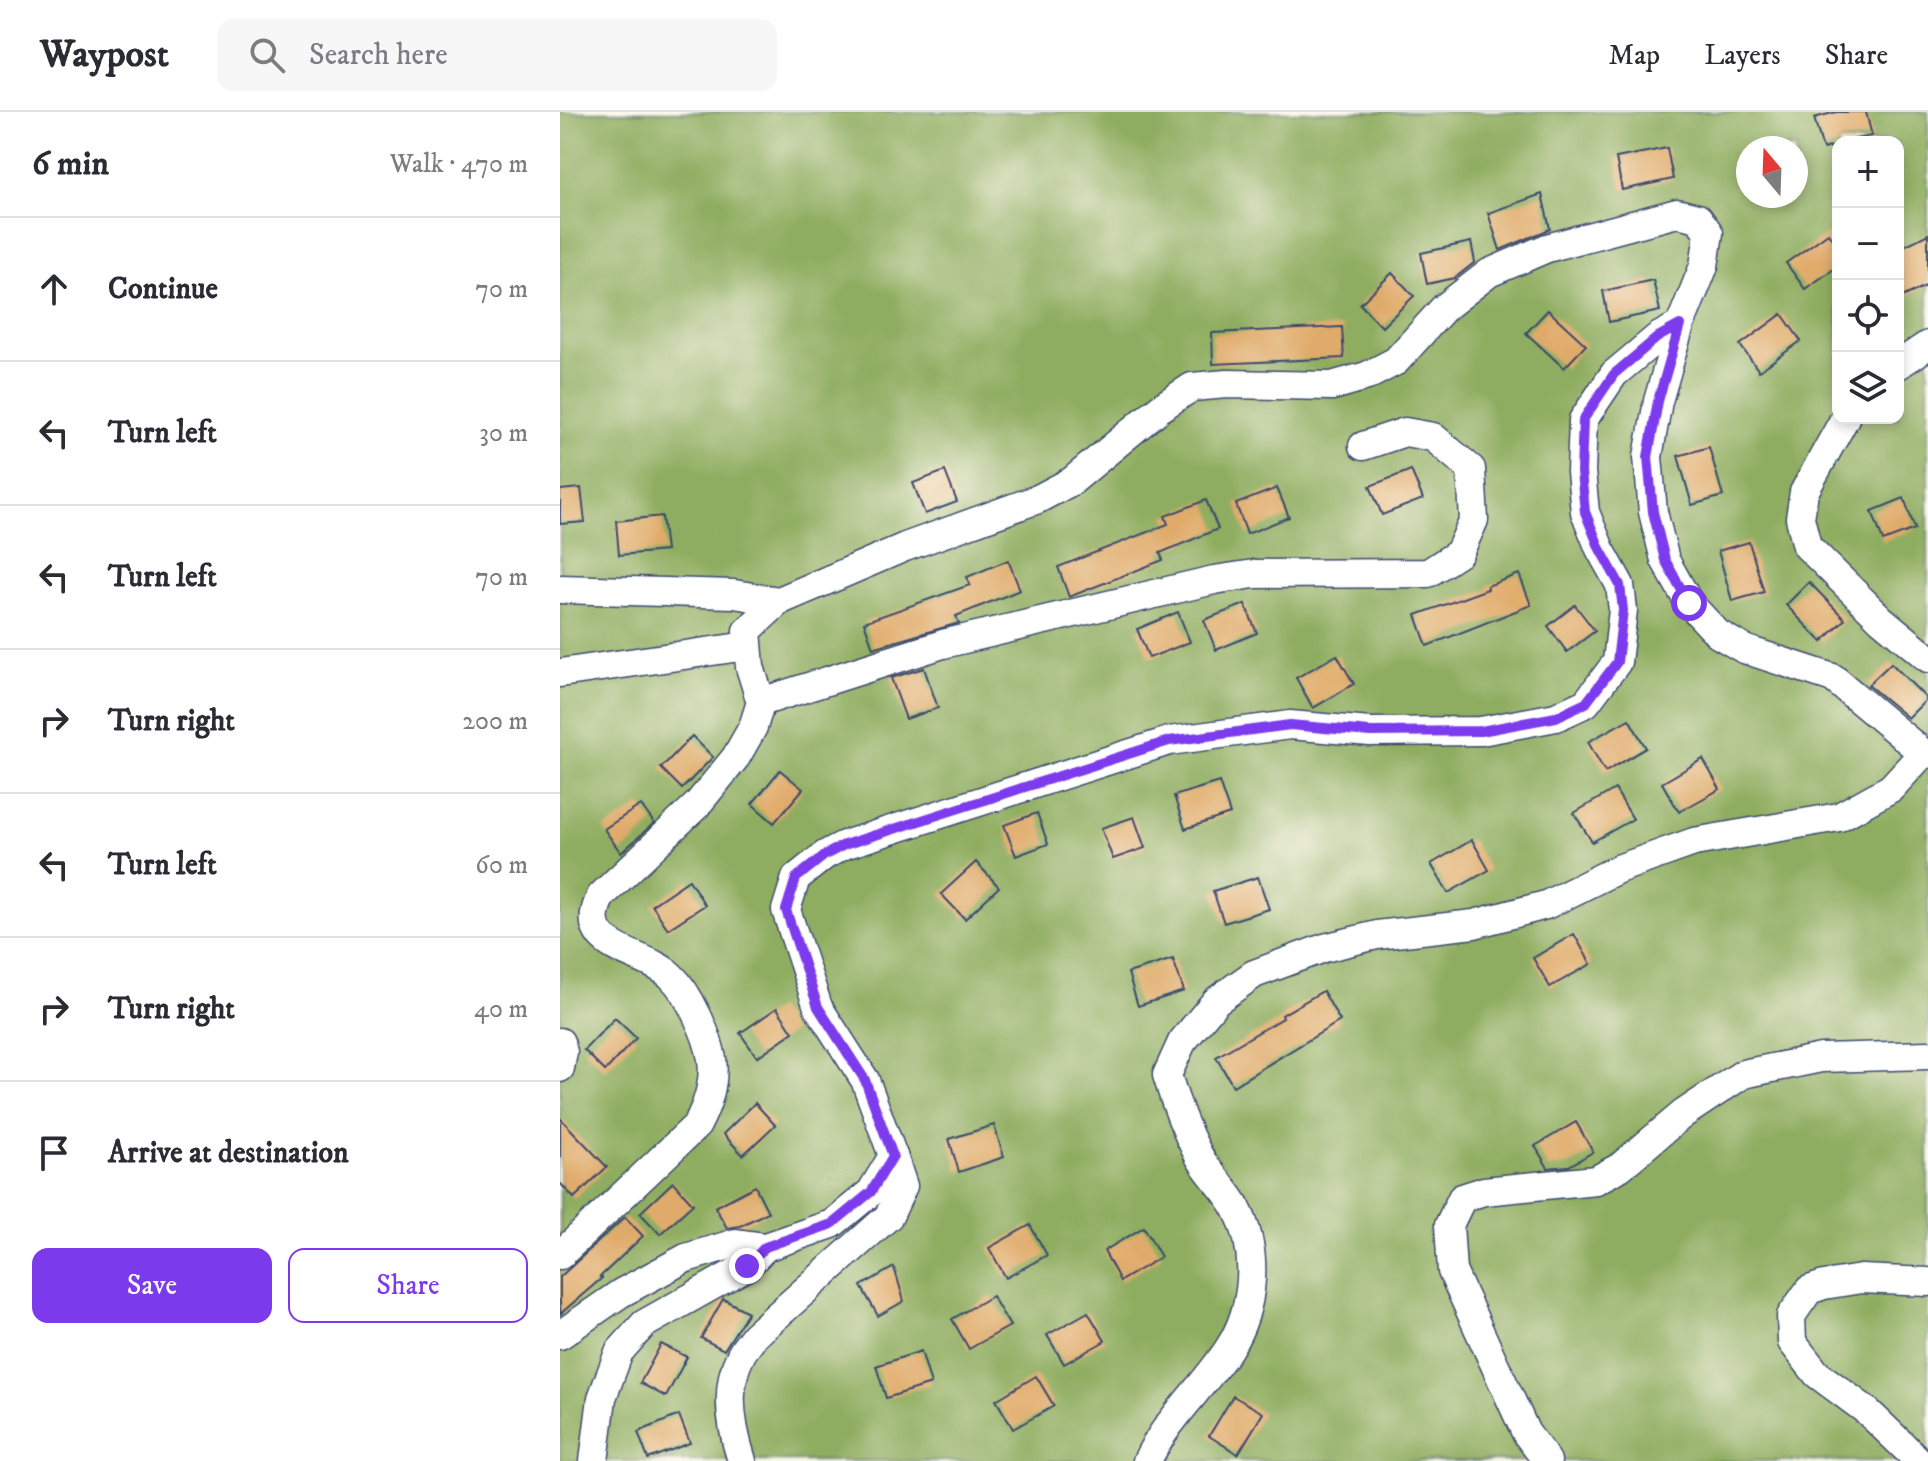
<!DOCTYPE html>
<meta charset="utf-8">
<style>
:root{--surface:#fff;--page:#f7f7f7;--text:#2b2b33;--muted:#7c7c81;--line:#e1e1e2;--accent:#7c3aed}
body{margin:0;font-family:"IM FELL DW Pica",serif;background:var(--page);color:var(--text)}
.controls{position:absolute;right:24px;top:24px;display:grid;overflow:hidden;border-radius:16px;box-shadow:0 4px 12px #0003}
.controls button{width:72px;height:72px;display:grid;place-items:center;padding:0;border:0;border-bottom:2px solid var(--line);background:var(--surface);color:var(--text);font:40px sans-serif}
.compass{position:absolute;left:1176px;top:24px;width:72px;height:72px;border-radius:50%;background:var(--surface);box-shadow:0 4px 12px #0003;rotate:341deg}
.stop{position:absolute;width:24px;height:24px;margin:-18px;border:6px solid #7c3aed;border-radius:50%;background:#fff}
.stop.end{background:#7c3aed;border-color:#fff;box-shadow:0 2px 8px #0008}
.list{margin:0;padding:0;list-style:none}
h2{display:flex;justify-content:space-between;align-items:center;height:104px;margin:0;padding:0 32px;font-size:34px}
h2 small{font-size:26px;font-weight:400;color:var(--muted)}
.list li{display:grid;grid-template-columns:52px 1fr auto;gap:24px;align-items:center;box-sizing:border-box;height:144px;padding:0 32px;border-top:2px solid var(--line)}
.list b{display:block;font-size:30px;white-space:nowrap}
.list em{font-size:26px;font-style:normal;color:var(--muted)}
.actions{display:flex;gap:16px;padding:24px 32px}
.actions a{flex:1;padding:18px 0;border:2px solid var(--accent);border-radius:16px;text-align:center;font-size:28px;color:var(--accent)}
.actions .main{background:var(--accent);color:#fff}
.icon{flex:none;width:44px;height:44px;fill:none;stroke:currentColor;stroke-width:2;stroke-linecap:round;stroke-linejoin:round}
.map{position:relative;flex:none;width:1368px;height:1349px;overflow:hidden}
header{display:flex;align-items:center;gap:48px;box-sizing:border-box;height:112px;padding:0 40px;background:var(--surface);border-bottom:2px solid var(--line)}
header strong{font-size:38px}
nav{display:flex;gap:44px;margin-inline-start:auto;font-size:28px}
.search{width:560px;height:72px;background:var(--page);display:flex;align-items:center;gap:20px;box-sizing:border-box;padding:0 28px;border-radius:16px;color:var(--muted);font-size:30px}
main{display:flex}
aside{flex:1;background:var(--surface)}
.map>svg:first-child{display:block}
</style>
<header>
<strong>Waypost</strong>
<div class="search"><svg class="icon" aria-label="search" viewBox="0 0 24 24"><circle cx="10" cy="10" r="6"/><path d="M15 15l6 6"/></svg>Search here</div>
<nav><a>Map</a><a>Layers</a><a>Share</a></nav>
</header>
<main>
<aside>
<h2>6 min<small>Walk · 470 m</small></h2>
<ul class="list">
<li><svg class="icon" aria-label="ahead" viewBox="0 0 24 24"><path d="M12 20V5M6 11l6-6 6 6"/></svg><div><b>Continue</b></div><em>70 m</em></li>
<li><svg class="icon" aria-label="left" viewBox="0 0 24 24"><path d="M17 20v-9H6M10 6l-5 5 5 5"/></svg><div><b>Turn left</b></div><em>30 m</em></li>
<li><svg class="icon" aria-label="left" viewBox="0 0 24 24"><path d="M17 20v-9H6M10 6l-5 5 5 5"/></svg><div><b>Turn left</b></div><em>70 m</em></li>
<li><svg class="icon" aria-label="right" viewBox="0 0 24 24"><path d="M7 20v-9h11M14 6l5 5-5 5"/></svg><div><b>Turn right</b></div><em>200 m</em></li>
<li><svg class="icon" aria-label="left" viewBox="0 0 24 24"><path d="M17 20v-9H6M10 6l-5 5 5 5"/></svg><div><b>Turn left</b></div><em>60 m</em></li>
<li><svg class="icon" aria-label="right" viewBox="0 0 24 24"><path d="M7 20v-9h11M14 6l5 5-5 5"/></svg><div><b>Turn right</b></div><em>40 m</em></li>
<li><svg class="icon" aria-label="arrive" viewBox="0 0 24 24"><path d="M6 21V4h12l-3 4 3 4H6"/></svg><div><b>Arrive at destination</b></div></li>
</ul>
<div class="actions"><a class="main">Save</a><a>Share</a></div>
</aside>
<div class="map">
<svg width="1368" height="1349" viewBox="0 0 1368 1349">
<rect width="100%" height="100%" fill="#fbf7ec"/>
<filter id="ink" filterUnits="userSpaceOnUse"><feTurbulence type="fractalNoise" baseFrequency=".0125" numOctaves="2"/><feDisplacementMap in="SourceGraphic" scale="16" xChannelSelector="R" yChannelSelector="G"/><feConvolveMatrix kernelMatrix="1 2 1 2 8 2 1 2 1" color-interpolation-filters="sRGB"/></filter>
<filter id="wash" filterUnits="userSpaceOnUse"><feTurbulence type="fractalNoise" baseFrequency=".006" numOctaves="4" result="noise"/><feDisplacementMap in="SourceGraphic" scale="32" xChannelSelector="R" yChannelSelector="G"/><feGaussianBlur stdDeviation="1.8" result="paint"/><feColorMatrix in="noise" values="0 0 0 0 0 0 0 0 0 0 0 0 0 0 0 0 0 1.4 0 .05"/><feComposite in="paint" operator="in"/></filter>
<g filter="url(#wash)">
<rect width="100%" height="100%" fill="#f2ddc0"/>
<path fill="#8fad60" stroke="#556e5f" stroke-width="2" fill-rule="evenodd" d="M0,0h1368v1349h-1368zM1278,30h60v276h-60zM1188,36h48v48h-48z"/>
<g id="blocks">
<g fill="#e0ab6b">
<polygon points="1276,0 1306,0 1312,24 1278,30 1278,33 1263,37 1254,6"/>
<polygon points="1107,36 1113,67 1062,78 1056,46"/>
<polygon points="982,82 990,117 940,138 928,101"/>
<polygon points="1268,121 1278,134 1278,154 1245,177 1226,151"/>
<polygon points="1368,122 1368,173 1338,187 1338,137"/>
<polygon points="911,130 915,150 895,166 867,172 861,141"/>
<polygon points="832,161 854,184 822,215 800,192"/>
<polygon points="1093,168 1100,199 1049,210 1043,179"/>
<polygon points="988,198 1026,233 1004,256 966,221"/>
<polygon points="1222,202 1241,229 1199,259 1180,233"/>
<polygon points="782,215 784,246 653,252 652,221"/>
<polygon points="1149,335 1163,384 1132,393 1118,344"/>
<polygon points="851,358 863,387 822,403 810,374"/>
<polygon points="385,359 397,390 365,402 353,371"/>
<polygon points="21,376 25,410 0,412 0,378"/>
<polygon points="717,376 729,405 687,422 676,392"/>
<polygon points="1344,386 1355,417 1323,429 1312,399"/>
<polygon points="646,388 658,417 600,441 603,448 509,485 498,455 608,412 605,404"/>
<polygon points="102,404 106,439 59,443 56,409"/>
<polygon points="1189,430 1204,480 1172,489 1158,439"/>
<polygon points="448,448 460,478 396,504 399,511 313,536 304,510 410,473 407,465"/>
<polygon points="959,462 971,493 867,534 856,503 928,477 927,474"/>
<polygon points="1249,470 1285,507 1262,530 1226,493"/>
<polygon points="685,492 697,521 656,538 644,508"/>
<polygon points="1015,493 1035,519 1007,540 988,514"/>
<polygon points="618,500 630,530 589,546 577,517"/>
<polygon points="777,543 794,572 753,596 736,566"/>
<polygon points="1331,551 1367,587 1348,606 1308,573"/>
<polygon points="364,556 378,596 346,607 331,566"/>
<polygon points="1069,607 1086,636 1045,660 1028,630"/>
<polygon points="132,624 153,645 122,677 101,656"/>
<polygon points="1143,647 1160,677 1119,700 1102,671"/>
<polygon points="220,658 243,677 214,711 192,692"/>
<polygon points="659,670 670,702 625,717 614,684"/>
<polygon points="1055,677 1073,707 1032,730 1014,701"/>
<polygon points="81,693 94,711 61,741 44,717"/>
<polygon points="477,701 488,732 456,744 444,713"/>
<polygon points="574,705 585,736 553,747 541,716"/>
<polygon points="912,728 929,758 888,781 871,752"/>
<polygon points="416,750 439,775 405,807 381,782"/>
<polygon points="698,765 709,797 664,811 653,779"/>
<polygon points="129,768 145,793 108,817 92,793"/>
<polygon points="1014,822 1031,852 990,875 973,846"/>
<polygon points="613,847 624,879 578,894 568,861"/>
<polygon points="763,879 780,909 673,974 656,945 723,906 722,903"/>
<polygon points="217,896 233,920 197,945 180,921"/>
<polygon points="55,906 76,926 45,959 24,938"/>
<polygon points="195,991 215,1013 183,1043 163,1022"/>
<polygon points="0,1006 47,1055 14,1086 0,1071"/>
<polygon points="1016,1010 1033,1040 1009,1054 988,1056 975,1034"/>
<polygon points="434,1013 444,1045 399,1060 389,1027"/>
<polygon points="113,1070 133,1092 100,1122 80,1101"/>
<polygon points="195,1074 208,1100 180,1114 167,1116 155,1095"/>
<polygon points="65,1105 83,1124 40,1165 42,1166 0,1202 0,1165"/>
<polygon points="470,1113 487,1143 446,1166 429,1136"/>
<polygon points="584,1115 601,1145 560,1169 544,1139"/>
<polygon points="334,1155 344,1189 318,1204 301,1174"/>
<polygon points="432,1184 450,1214 409,1237 392,1207"/>
<polygon points="163,1187 188,1200 164,1238 141,1226"/>
<polygon points="528,1200 545,1229 504,1252 487,1223"/>
<polygon points="101,1232 127,1245 106,1285 80,1271"/>
<polygon points="361,1239 371,1272 326,1286 316,1254"/>
<polygon points="476,1264 494,1294 453,1317 436,1288"/>
<polygon points="673,1284 703,1301 678,1342 649,1324"/>
<polygon points="119,1303 130,1331 88,1347 78,1320"/>
</g>
</g>
</g>
<g filter="url(#ink)">
<use href="#blocks" fill-opacity="0" stroke="#3b496d" stroke-width="2"/>
<g fill="none" stroke-linecap="round" stroke-linejoin="round">
<defs>
<g id="street">
<polyline points="1338,253 1368,233"/>
<polyline points="1285,306 1244,380 1240,406 1247,434 1321,507 1368,546"/>
<polyline points="0,477 174,482 219,489"/>
<polyline points="0,561 187,534"/>
<polyline points="201,590 383,532 654,468 694,462 868,461 899,441 914,408 911,357 873,325 845,320 803,334"/>
<polyline points="0,930 3,940 0,956"/>
<path d="M0,1143l137,-130c10,-19 18,-43 15,-66 -4,-24 -23,-66 -41,-83 -27,-26 -98,-25 -70,-80l96,-91 39,-48 17,-30 8,-25 -11,-35 -3,-36 32,-30 126,-54 133,-48 34,-18 88,-73 32,-21 35,-3 105,2 35,-10 29,-15 48,-53 45,-35 58,-25 130,-35 21,5 11,15 -5,33 -24,59 -22,76 -10,56 5,55 12,48 24,43 29,31 26,15 89,29 90,75 5,1"/>
<polyline points="0,1223 61,1181 126,1146 176,1131 205,1135 272,1112 311,1080 333,1044 305,968 258,895 226,798 236,766 265,743 284,733 609,629 730,613 810,620 921,619 996,605 1026,591 1057,550 1063,498 1060,473 1040,437 1025,400 1021,360 1023,308 1054,262 1098,225 1120,213"/>
<polyline points="34,1349 42,1286 59,1240 84,1212 187,1154 205,1135"/>
<path d="M182,1349c-10,-31 -18,-73 -2,-104 3,-8 10,-14 14,-21l135,-120 14,-30 -10,-30"/>
<path d="M587,1349c20,-43 57,-74 82,-113 26,-40 30,-97 8,-139 -10,-20 -29,-35 -39,-55 -13,-25 -23,-52 -31,-79l15,-33 34,-41 38,-27 70,-26 53,-13 97,-11 72,-19 72,-36 76,-27 145,-25 52,-29 32,-35"/>
<polyline points="987,1349 966,1321 892,1159 889,1113 902,1086 924,1079 1036,1068 1060,1055 1123,1002 1183,962 1261,946 1368,943"/>
<polyline points="1359,1349 1307,1299 1257,1262 1232,1230 1231,1204 1249,1178 1264,1173 1301,1167 1368,1170"/>
</g>
</defs>
<use href="#street" stroke="#3b496d" stroke-width="31"/>
<use href="#street" stroke="#fff" stroke-width="28"/>
</g>
</g>
<g fill="none" stroke-linecap="round" stroke-linejoin="round" filter="url(#ink)">
<polyline stroke="#7c3aed" stroke-width="10" points="187,1154 205,1135 272,1112 311,1080 333,1044 305,968 258,895 226,798 236,766 265,743 284,733 609,629 730,613 810,620 921,619 996,605 1026,591 1057,550 1063,498 1060,473 1040,437 1025,400 1021,360 1023,308 1054,262 1098,225 1120,213 1098,289 1088,345 1093,400 1105,448 1129,491"/>
</g>
</svg>
<div class="controls">
<button>+</button>
<button>−</button>
<button><svg class="icon" aria-label="locate" viewBox="0 0 24 24"><circle cx="12" cy="12" r="6"/><path d="M12 2v4M12 18v4M2 12h4M18 12h4"/></svg></button>
<button><svg class="icon" aria-label="layers" viewBox="0 0 24 24"><path d="M12 4l9 5-9 5-9-5zM3 14l9 5 9-5"/></svg></button>
</div>
<svg class="compass" viewBox="-18 -18 36 36"><path d="M0-13l5 13h-10z" fill="#e53935"/><path d="M0 13l5-13h-10z" fill="#7c7c81"/></svg>
<div class="stop" style="left:1129px;top:491px"></div>
<div class="stop end" style="left:187px;top:1154px"></div>
</div>
</main>
